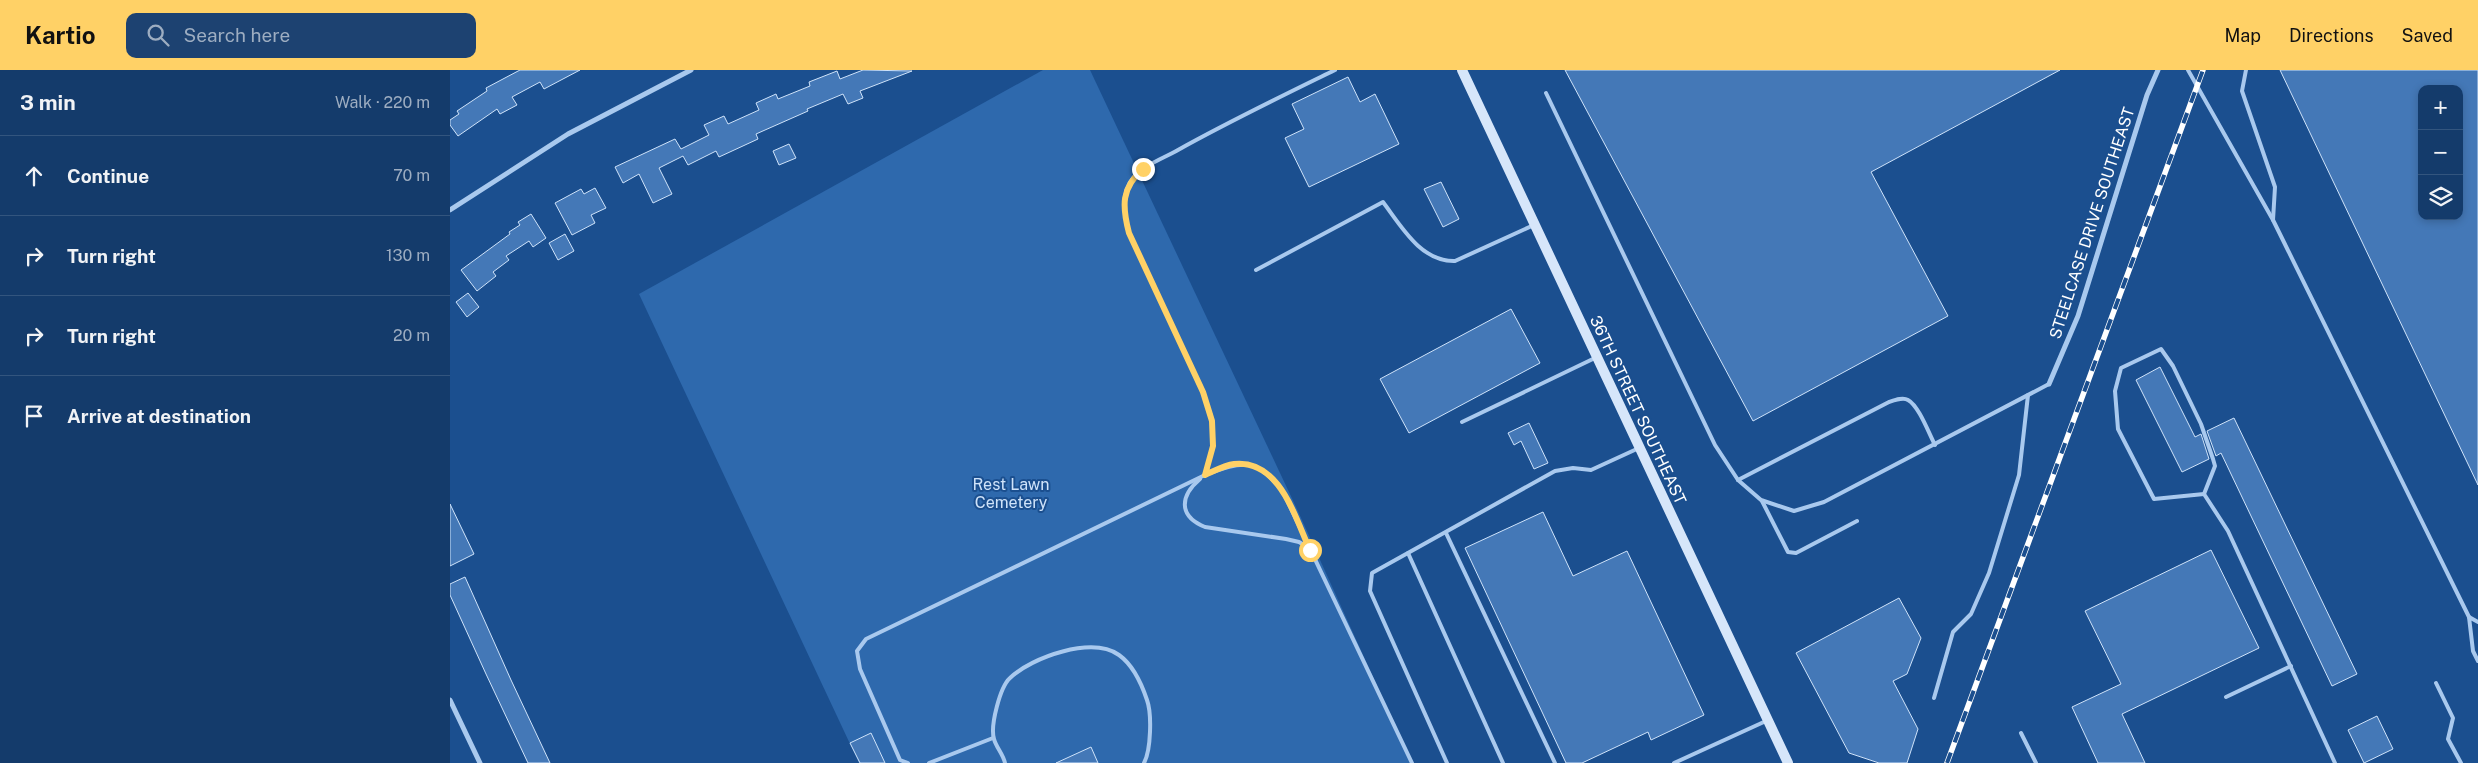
<!DOCTYPE html>
<meta charset="utf-8">
<style>
:root{--surface:#143b6b;--page:#1d4271;--text:#f1f3f6;--muted:#9dadc1;--line:#33557e;--accent:#ffd166}
body{margin:0;font-family:"Public Sans",sans-serif;background:var(--page);color:var(--text)}
.controls{position:absolute;right:15px;top:15px;display:grid;overflow:hidden;border-radius:10px;box-shadow:0 2px 8px #0003}
.controls button{width:45px;height:45px;display:grid;place-items:center;padding:0;border:0;border-bottom:1px solid var(--line);background:var(--surface);color:var(--text);font:25px sans-serif}
.stop{position:absolute;width:15px;height:15px;margin:-11px;border:4px solid #ffd166;border-radius:50%;background:#fff}
.stop.end{background:#ffd166;border-color:#fff;box-shadow:0 1px 5px #0008}
.list{margin:0;padding:0;list-style:none}
h2{display:flex;justify-content:space-between;align-items:center;height:65px;margin:0;padding:0 20px;font-size:21px}
h2 small{font-size:16px;font-weight:400;color:var(--muted)}
.list li{display:grid;grid-template-columns:32px 1fr auto;gap:15px;align-items:center;box-sizing:border-box;height:80px;padding:0 20px;border-top:1px solid var(--line)}
.list b{display:block;font-size:19px;white-space:nowrap}
.list em{font-size:16px;font-style:normal;color:var(--muted)}
.icon{flex:none;width:28px;height:28px;fill:none;stroke:currentColor;stroke-width:2;stroke-linecap:round;stroke-linejoin:round}
.map{position:relative;flex:none;width:2028px;height:693px;overflow:hidden}
header{display:flex;align-items:center;gap:30px;box-sizing:border-box;height:70px;padding:0 25px;background:var(--accent);color:#111}
header strong{font-size:24px}
nav{display:flex;gap:28px;margin-inline-start:auto;font-size:18px}
.search{width:350px;height:45px;background:var(--page);display:flex;align-items:center;gap:12px;box-sizing:border-box;padding:0 18px;border-radius:10px;color:var(--muted);font-size:19px}
main{display:flex}
aside{flex:1;background:var(--surface)}
.map>svg:first-child{display:block}
</style>
<header>
<strong>Kartio</strong>
<div class="search"><svg class="icon" aria-label="search" viewBox="0 0 24 24"><circle cx="10" cy="10" r="6"/><path d="M15 15l6 6"/></svg>Search here</div>
<nav><a>Map</a><a>Directions</a><a>Saved</a></nav>
</header>
<main>
<aside>
<h2>3 min<small>Walk · 220 m</small></h2>
<ul class="list">
<li><svg class="icon" aria-label="ahead" viewBox="0 0 24 24"><path d="M12 20V5M6 11l6-6 6 6"/></svg><div><b>Continue</b></div><em>70 m</em></li>
<li><svg class="icon" aria-label="right" viewBox="0 0 24 24"><path d="M7 20v-9h11M14 6l5 5-5 5"/></svg><div><b>Turn right</b></div><em>130 m</em></li>
<li><svg class="icon" aria-label="right" viewBox="0 0 24 24"><path d="M7 20v-9h11M14 6l5 5-5 5"/></svg><div><b>Turn right</b></div><em>20 m</em></li>
<li><svg class="icon" aria-label="arrive" viewBox="0 0 24 24"><path d="M6 21V4h12l-3 4 3 4H6"/></svg><div><b>Arrive at destination</b></div></li>
</ul>
</aside>
<div class="map">
<svg width="2028" height="693" viewBox="0 0 2028 693">
<rect width="100%" height="100%" fill="#1b4f8f"/>
<polygon fill="#2e69ad" points="593,0 640,0 846,437 962,693 409,693 189,224"/>
<g fill="#4478b7" stroke="#cfe3fa" fill-rule="evenodd">
<polygon points="70,0 130,0 94,19 90,12 62,27 67,35 50,44 47,39 8,66 0,55 0,50 9,44 7,41 37,21 36,18"/>
<polygon points="413,0 462,1 410,21 413,28 398,34 393,24 357,39 358,41 306,64 308,69 269,87 266,81 238,95 233,86 209,98 222,124 203,133 189,104 173,113 165,97 225,69 231,79 259,65 254,55 274,46 278,54 309,40 306,33 326,24 328,29 360,16 359,12 387,1 390,9"/>
<polygon points="1115,0 1610,0 1421,102 1498,246 1303,351"/>
<path d="M1830,0h198v415zM1972,19h37v127h-37z"/>
<polygon points="898,7 910,32 925,24 949,74 859,117 835,68 854,59 842,34"/>
<polygon points="339,74 346,88 329,95 323,81"/>
<polygon points="991,112 1009,149 993,157 974,119"/>
<polygon points="145,118 156,138 141,145 145,153 122,165 105,133 131,119 134,124"/>
<polygon points="81,144 96,168 83,177 79,171 56,186 59,190 43,202 46,206 27,221 11,200 60,164 59,162 70,155 68,152"/>
<polygon points="115,164 124,181 108,190 99,173"/>
<polygon points="18,223 29,237 17,247 6,232"/>
<polygon points="1061,239 1090,293 959,363 930,309"/>
<polygon points="1710,297 1745,367 1751,364 1759,389 1732,402 1686,310"/>
<polygon points="1784,348 1907,604 1882,616 1771,383 1766,386 1757,361"/>
<polygon points="1079,353 1098,393 1084,399 1071,371 1064,375 1058,363"/>
<polygon points="0,434 24,484 0,496"/>
<polygon points="1093,442 1123,506 1177,481 1254,645 1201,670 1198,662 1132,693 1116,693 1015,478"/>
<polygon points="1761,480 1809,578 1672,644 1695,693 1648,693 1622,637 1671,614 1635,541"/>
<polygon points="15,507 61,610 100,693 78,693 36,604 0,525 0,514"/>
<polygon points="1449,528 1471,568 1457,604 1443,611 1468,659 1457,693 1429,693 1399,683 1346,583"/>
<polygon points="1927,646 1943,679 1914,693 1898,660"/>
<polygon points="421,663 435,693 410,693 400,673"/>
<polygon points="641,677 648,693 606,693"/>
</g>
<g fill="none" stroke-linecap="round" stroke-linejoin="round">
<g stroke="#a9c9ee" stroke-width="4">
<polyline points="1738,0 1823,150"/>
<polyline points="1796,0 1792,21 1825,117 1823,150 2019,547"/>
<polyline points="1096,23 1265,375 1288,410 1311,430 1344,441 1374,432 1599,314"/>
<path d="M806,200l127,-68c18,24 38,60 72,59l79,-36"/>
<polygon points="1711,279 1723,296 1751,354 1763,389 1765,396 1754,424 1704,429 1668,359 1665,321 1671,298"/>
<polyline points="1012,352 1147,287"/>
<path d="M755,404l8,-28 -1,-25 -9,-29 -74,-159c-4,-17 -9,-40 4,-55 11,-13 31,-20 45,-28 52,-29 104,-54 157,-80"/>
<path d="M750,409c-20,17 -22,37 5,48l81,12 13,3 10,6"/>
<path d="M1288,410l151,-78c6,-2 14,-5 19,-2 11,6 21,34 27,45"/>
<polyline points="1754,424 1778,461 1885,693"/>
<polyline points="1312,431 1338,482 1346,483 1407,451"/>
<polyline points="996,463 1105,693"/>
<polyline points="958,483 1053,693"/>
<polyline points="2028,552 2019,547 2023,581 2028,591"/>
<polyline points="1986,613 2003,648 1998,669 2011,693"/>
<polyline points="1776,627 1841,596"/>
<polyline points="1484,628 1503,562 1521,544 1539,503 1569,405 1578,325"/>
<polyline points="1571,663 1586,693"/>
<path d="M458,693l-8,-3 -40,-91 -3,-18 9,-12 339,-164c37,-14 52,-18 78,17l129,271"/>
<polyline points="479,693 543,668"/>
<path d="M555,693c-2,-9 -9,-16 -11,-24 -4,-13 6,-52 16,-61 22,-21 82,-42 109,-23 14,10 23,30 28,45 5,14 4,50 -3,63"/>
<polyline points="997,693 920,521 922,503 1105,401 1123,398 1141,400 1189,378"/>
<polyline points="1224,693 1316,651"/>
</g>
<g stroke="#a9c9ee" stroke-width="5">
<polyline points="0,140 118,64 241,0"/>
<polyline points="1599,314 1628,246 1697,25 1708,0"/>
<polyline points="0,630 30,693"/>
</g>
<polyline stroke="#d6e6fa" stroke-width="10" points="1012,0 1338,693"/>
<defs>
<polyline id="rail" points="1497,693 1753,0"/>
</defs>
<use href="#rail" stroke="#fff" stroke-width="5.5"/>
<use href="#rail" stroke="#1b4f8f" stroke-width="4" stroke-dasharray="11" stroke-linecap="butt"/>
</g>
<g fill="none" stroke-linecap="round" stroke-linejoin="round">
<path stroke="#ffd166" stroke-width="6" d="M693,99c-22,19 -21,37 -14,64l74,159 9,29 1,25 -8,29c9,-4 20,-10 29,-11 46,-5 61,54 76,86"/>
</g>
<g text-anchor="middle" dominant-baseline="central" stroke-width="4" stroke-linejoin="round" paint-order="stroke">
<g font-size="16" fill="#fff" stroke="#1b4f8f">
<text transform="translate(1642 153) rotate(-72)">STEELCASE DRIVE SOUTHEAST</text>
<text transform="translate(1188 340) rotate(65)">36TH STREET SOUTHEAST</text>
</g>
<g font-size="16" fill="#cfe3fa" stroke="#1b4f8f">
<text x="561" y="414">Rest Lawn<tspan x="561" dy="18">Cemetery</tspan></text>
</g>
</g>
</svg>
<div class="controls">
<button>+</button>
<button>−</button>
<button><svg class="icon" aria-label="layers" viewBox="0 0 24 24"><path d="M12 4l9 5-9 5-9-5zM3 14l9 5 9-5"/></svg></button>
</div>
<div class="stop" style="left:860px;top:480px"></div>
<div class="stop end" style="left:693px;top:99px"></div>
</div>
</main>
